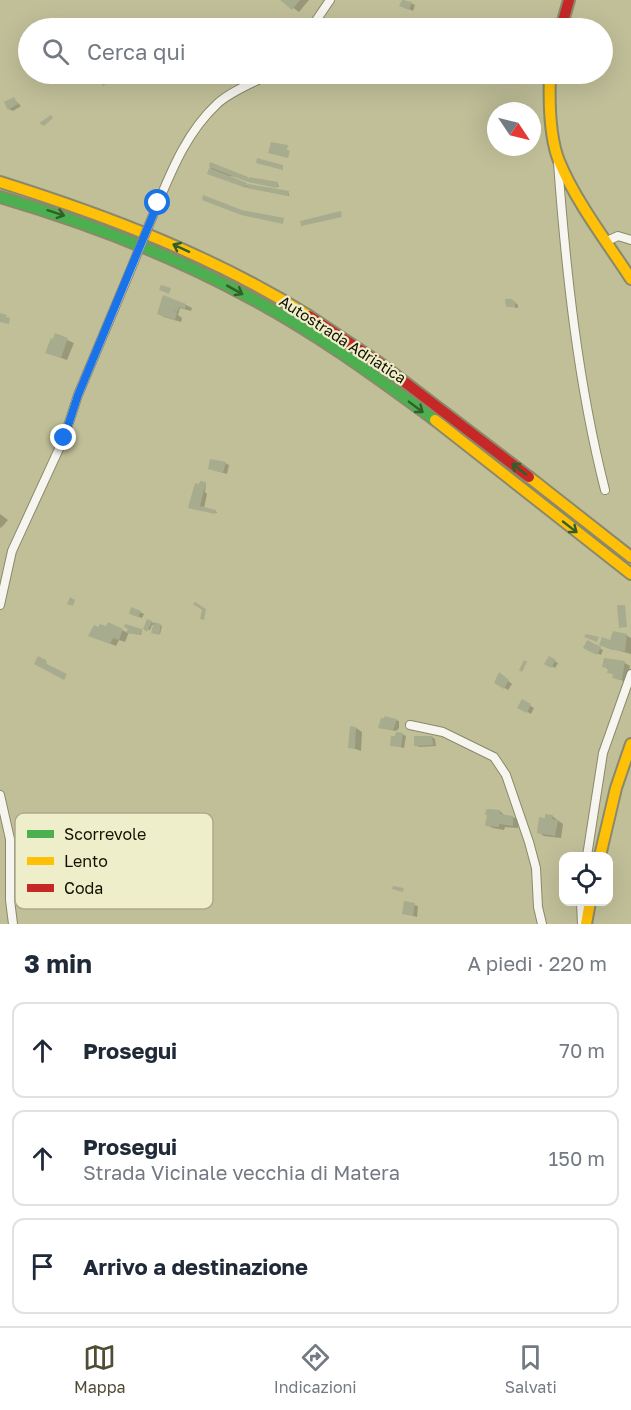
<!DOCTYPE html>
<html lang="it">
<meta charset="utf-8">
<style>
:root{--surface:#fff;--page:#f2f2f3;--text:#1f2937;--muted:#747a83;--line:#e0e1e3;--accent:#504d35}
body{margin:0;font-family:"Golos Text",sans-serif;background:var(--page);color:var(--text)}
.controls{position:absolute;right:18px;bottom:18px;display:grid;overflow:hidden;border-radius:12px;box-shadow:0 6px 24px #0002}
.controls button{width:54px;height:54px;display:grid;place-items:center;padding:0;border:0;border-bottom:2px solid var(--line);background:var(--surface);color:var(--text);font:30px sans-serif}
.compass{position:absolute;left:487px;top:102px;width:54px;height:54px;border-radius:50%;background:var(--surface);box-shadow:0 6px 24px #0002;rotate:125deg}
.stop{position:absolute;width:18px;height:18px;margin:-14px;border:4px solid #1a73e8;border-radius:50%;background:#fff}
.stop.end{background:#1a73e8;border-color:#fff;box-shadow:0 2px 6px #0008}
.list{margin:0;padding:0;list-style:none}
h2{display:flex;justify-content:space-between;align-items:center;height:78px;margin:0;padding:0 24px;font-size:26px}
h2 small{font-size:20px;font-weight:400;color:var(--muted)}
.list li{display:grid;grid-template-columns:39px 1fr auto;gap:18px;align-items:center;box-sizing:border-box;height:96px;margin:0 12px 12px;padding:0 12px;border:2px solid var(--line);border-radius:12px}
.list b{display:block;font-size:22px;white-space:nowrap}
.list p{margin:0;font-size:20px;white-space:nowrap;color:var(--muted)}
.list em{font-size:20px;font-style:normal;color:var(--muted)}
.icon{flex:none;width:33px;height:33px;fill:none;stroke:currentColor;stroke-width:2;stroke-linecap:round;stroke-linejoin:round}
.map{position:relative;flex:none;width:631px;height:924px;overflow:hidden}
.search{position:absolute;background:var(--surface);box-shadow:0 6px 24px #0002;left:18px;right:18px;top:18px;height:66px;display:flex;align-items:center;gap:15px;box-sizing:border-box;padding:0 21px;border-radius:33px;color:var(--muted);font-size:22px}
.sheet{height:402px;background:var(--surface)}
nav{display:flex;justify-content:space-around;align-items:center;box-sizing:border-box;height:84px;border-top:2px solid var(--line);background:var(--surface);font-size:16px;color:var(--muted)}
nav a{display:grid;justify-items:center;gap:3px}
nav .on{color:var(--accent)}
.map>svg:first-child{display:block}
</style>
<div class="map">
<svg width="631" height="924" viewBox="0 0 631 924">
<rect width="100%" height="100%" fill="#c0bf98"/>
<g fill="#0003">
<polygon points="283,0 309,0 299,12"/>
<polygon points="403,0 415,5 413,11 401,5"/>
<polygon points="14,99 21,106 13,111 9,109"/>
<polygon points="211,164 249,179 278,184 279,187 231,176 231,178 247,185 289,193 289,196 249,188 210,173"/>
<polygon points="164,297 186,305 192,308 191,311 180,308 178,315 182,318 181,322 164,317 159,314"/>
<polygon points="512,300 518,305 518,308 507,306"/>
<polygon points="56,335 74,343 67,360 53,355 54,340"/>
<polygon points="225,463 229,465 227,474 210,469"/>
<polygon points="206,483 205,492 207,494 204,508 216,511 217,513 193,509"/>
<polygon points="0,514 8,520 1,528 0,527"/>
<polygon points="140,612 144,614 142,618 134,615"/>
<polygon points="148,621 162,626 160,634 153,633 154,625 152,625 150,630 146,629"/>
<polygon points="126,626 142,630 141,635 129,632 125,642 119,640 116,646 96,638 122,630 128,633 129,628"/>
<polygon points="626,635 631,638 631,654 606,647 611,642"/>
<polygon points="588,642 603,650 601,655 585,648"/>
<polygon points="549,658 558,663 555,668 546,663"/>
<polygon points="625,663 630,666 627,682 614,678 615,675 609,672 609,670 604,666"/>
<polygon points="502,676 512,684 508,690 496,682"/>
<polygon points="522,701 534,708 531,714 519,707"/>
<polygon points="386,717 399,721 399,728 396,731 380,728"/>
<polygon points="356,728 362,732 361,751 350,747"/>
<polygon points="402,734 406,736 404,748 391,745"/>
<polygon points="432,737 435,739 436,746 419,747 416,745"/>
<polygon points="500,811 505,816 513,817 519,820 518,828 505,827 504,830 493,828 487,825"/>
<polygon points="552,816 563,824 561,838 544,836 538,832 546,819"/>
<polygon points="405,903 418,906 417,917 403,913"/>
</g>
<g fill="#a8ac8e">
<polygon points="280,0 300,0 292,10"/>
<polygon points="402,0 412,2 409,10 399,6"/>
<polygon points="103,74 108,83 103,86 98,77"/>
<polygon points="14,97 18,104 8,110 4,102"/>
<polygon points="51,115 53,118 44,126 39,123"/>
<polygon points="271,142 288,145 287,150 290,151 288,158 268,153"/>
<polygon points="257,158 283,165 283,170 256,163"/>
<polygon points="210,162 248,177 248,182 209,167"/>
<polygon points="209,168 247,183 246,188 207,174"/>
<polygon points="249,177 278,182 277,188 248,182"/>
<polygon points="248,184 289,191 288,196 247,188"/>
<polygon points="203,195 242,210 284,218 283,224 241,215 202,200"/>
<polygon points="341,211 342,217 301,226 300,221"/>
<polygon points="161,285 171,288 169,294 159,290"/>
<polygon points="163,295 186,304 185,309 179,307 177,312 173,310 177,313 175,320 157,314"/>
<polygon points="505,299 512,299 512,301 515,301 515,307 506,307"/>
<polygon points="0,313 7,315 6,317 10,318 9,324 0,322"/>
<polygon points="55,333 68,338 61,358 45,353 51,338 53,339"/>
<polygon points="210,459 226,462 223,473 208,469"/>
<polygon points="200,481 206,482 200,506 216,510 215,514 188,508 195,483 199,484"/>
<polygon points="70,597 75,600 73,606 67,604"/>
<polygon points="195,602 206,609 204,620 200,619 202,610 193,604"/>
<polygon points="617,605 625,605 627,627 619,628"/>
<polygon points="131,607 141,611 138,617 129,614"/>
<polygon points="147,619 152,621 147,632 143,629"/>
<polygon points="108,622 123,629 119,640 113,638 110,644 88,636 94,625 98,627 100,624 106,626"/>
<polygon points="154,622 161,624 159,635 151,633"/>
<polygon points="125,624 142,629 140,635 126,633 128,629 124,627"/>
<polygon points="613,631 627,634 625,651 612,650 599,645 602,637 610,640"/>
<polygon points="586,634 599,637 597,642 584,637"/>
<polygon points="587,640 601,647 597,655 583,648"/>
<polygon points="38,656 46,660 47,664 67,674 64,680 34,664"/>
<polygon points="549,656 556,660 551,668 544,664"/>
<polygon points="604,658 625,661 622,680 612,678 613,674 607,673 608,668 602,667"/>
<polygon points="524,660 527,662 522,672 519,670"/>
<polygon points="499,672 509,680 504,689 494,683"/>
<polygon points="522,699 531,704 527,713 517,708"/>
<polygon points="385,716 397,719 393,730 378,728 381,718 384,718"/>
<polygon points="350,726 356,727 355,749 348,748"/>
<polygon points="396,732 403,733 401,747 390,746 391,736 395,736"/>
<polygon points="414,736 432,736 433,745 414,746"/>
<polygon points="488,809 500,810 500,814 513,816 513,826 499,824 499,827 485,826 487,815 485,815 486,810"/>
<polygon points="545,814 553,815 552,819 558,820 555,836 537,833 539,817 545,818"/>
<polygon points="393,886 404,888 403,892 392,889"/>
<polygon points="404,901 415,903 413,916 402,914"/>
</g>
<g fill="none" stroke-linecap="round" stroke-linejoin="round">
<defs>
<g id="street">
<polyline points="311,28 330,0"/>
<path d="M558,163c8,109 20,221 47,327"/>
<path d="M158,203c15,-36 30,-72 59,-99 14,-13 36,-21 53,-30"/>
<polyline points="607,241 618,236 631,240"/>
<polyline points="0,605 12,551 64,438 78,395 128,276"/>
<polyline points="410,725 443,732 494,757 506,775 529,842 536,868 538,907 542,924"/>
<polyline points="0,795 10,839 10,900 13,924"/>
<polyline points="587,856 603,753 631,674"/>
<polyline points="581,902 582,924"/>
</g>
<path id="fast" d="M0,197c85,25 167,56 245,98 67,35 129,80 190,125"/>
<g id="slow">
<path d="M550,74c-1,26 -1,62 9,87 17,41 48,81 72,118"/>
<path d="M0,182c108,34 213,74 309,134"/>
<polyline points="435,420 631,574"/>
<polyline points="529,477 631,557"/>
<polyline points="600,856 616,788 631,744"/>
<polyline points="586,924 590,902"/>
</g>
<g id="jam">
<polyline points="561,28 569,0"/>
<polyline points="309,316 381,364 529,477"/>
</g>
</defs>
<use href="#street" stroke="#8a896a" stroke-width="10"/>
<use href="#fast" stroke="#8a896a" stroke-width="14"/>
<use href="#slow" stroke="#8a896a" stroke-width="14"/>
<use href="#jam" stroke="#8a896a" stroke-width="14"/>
<use href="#street" stroke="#f6f5f0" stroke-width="8"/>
<use href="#fast" stroke="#4caf50" stroke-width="10"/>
<use href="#slow" stroke="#ffc107" stroke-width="10"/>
<use href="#jam" stroke="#c62828" stroke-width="10"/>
<defs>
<polyline id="street-bridge" points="128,276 158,203"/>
</defs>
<use href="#street-bridge" stroke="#8a896a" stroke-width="10" stroke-linecap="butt"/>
<use href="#street-bridge" stroke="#f6f5f0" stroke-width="8"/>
</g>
<defs><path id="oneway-shaft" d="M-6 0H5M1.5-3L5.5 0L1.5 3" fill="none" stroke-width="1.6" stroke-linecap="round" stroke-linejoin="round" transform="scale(1.5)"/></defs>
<g stroke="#306028">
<use href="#oneway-shaft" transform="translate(56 213) rotate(18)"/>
<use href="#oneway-shaft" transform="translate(181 248) rotate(-155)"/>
<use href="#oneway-shaft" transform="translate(235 290) rotate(29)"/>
<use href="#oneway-shaft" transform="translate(416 407) rotate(37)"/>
<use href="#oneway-shaft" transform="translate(519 469) rotate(-142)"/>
<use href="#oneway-shaft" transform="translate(570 527) rotate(38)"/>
</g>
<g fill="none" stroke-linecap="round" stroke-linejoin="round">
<polyline stroke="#1a73e8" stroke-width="8" points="64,438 78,395 158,203"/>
</g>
<g text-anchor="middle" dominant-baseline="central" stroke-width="4.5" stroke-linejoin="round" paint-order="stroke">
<g font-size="15" fill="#131000" stroke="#efeeca">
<text transform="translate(343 339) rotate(33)">Autostrada Adriatica</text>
</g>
</g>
<rect x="15" y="813" width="198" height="96" rx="9" fill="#efeeca" stroke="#adab8d" stroke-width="1.5"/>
<rect x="27" y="830" width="27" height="8" fill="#4caf50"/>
<rect x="27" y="857" width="27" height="8" fill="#ffc107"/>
<rect x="27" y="884" width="27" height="8" fill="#c62828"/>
<g font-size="16" fill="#131000">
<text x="64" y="840">Scorrevole</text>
<text x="64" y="867">Lento</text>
<text x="64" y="894">Coda</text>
</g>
</svg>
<div class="controls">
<button><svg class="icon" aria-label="locate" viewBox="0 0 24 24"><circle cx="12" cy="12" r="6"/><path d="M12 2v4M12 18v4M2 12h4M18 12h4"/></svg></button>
</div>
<svg class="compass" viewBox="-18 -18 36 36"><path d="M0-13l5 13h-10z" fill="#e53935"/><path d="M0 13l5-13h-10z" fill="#747a83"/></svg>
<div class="stop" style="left:158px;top:203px"></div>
<div class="stop end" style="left:64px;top:438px"></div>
<div class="search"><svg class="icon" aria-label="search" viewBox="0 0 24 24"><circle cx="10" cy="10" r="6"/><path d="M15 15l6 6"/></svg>Cerca qui</div>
</div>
<section class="sheet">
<h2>3 min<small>A piedi · 220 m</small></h2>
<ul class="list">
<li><svg class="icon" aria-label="ahead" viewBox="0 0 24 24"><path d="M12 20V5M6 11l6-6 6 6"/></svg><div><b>Prosegui</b></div><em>70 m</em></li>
<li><svg class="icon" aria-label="ahead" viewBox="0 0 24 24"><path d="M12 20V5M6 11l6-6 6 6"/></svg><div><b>Prosegui</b><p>Strada Vicinale vecchia di Matera</p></div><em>150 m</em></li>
<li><svg class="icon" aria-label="arrive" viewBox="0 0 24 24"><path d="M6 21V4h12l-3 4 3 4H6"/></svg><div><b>Arrivo a destinazione</b></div></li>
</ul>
</section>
<nav>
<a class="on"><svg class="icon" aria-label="map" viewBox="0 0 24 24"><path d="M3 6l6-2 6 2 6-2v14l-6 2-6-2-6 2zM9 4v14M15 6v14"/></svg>Mappa</a>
<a><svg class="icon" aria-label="directions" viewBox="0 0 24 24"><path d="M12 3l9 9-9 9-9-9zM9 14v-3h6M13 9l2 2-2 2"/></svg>Indicazioni</a>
<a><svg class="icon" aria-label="saved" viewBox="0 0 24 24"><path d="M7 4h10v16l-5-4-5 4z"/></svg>Salvati</a>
</nav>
